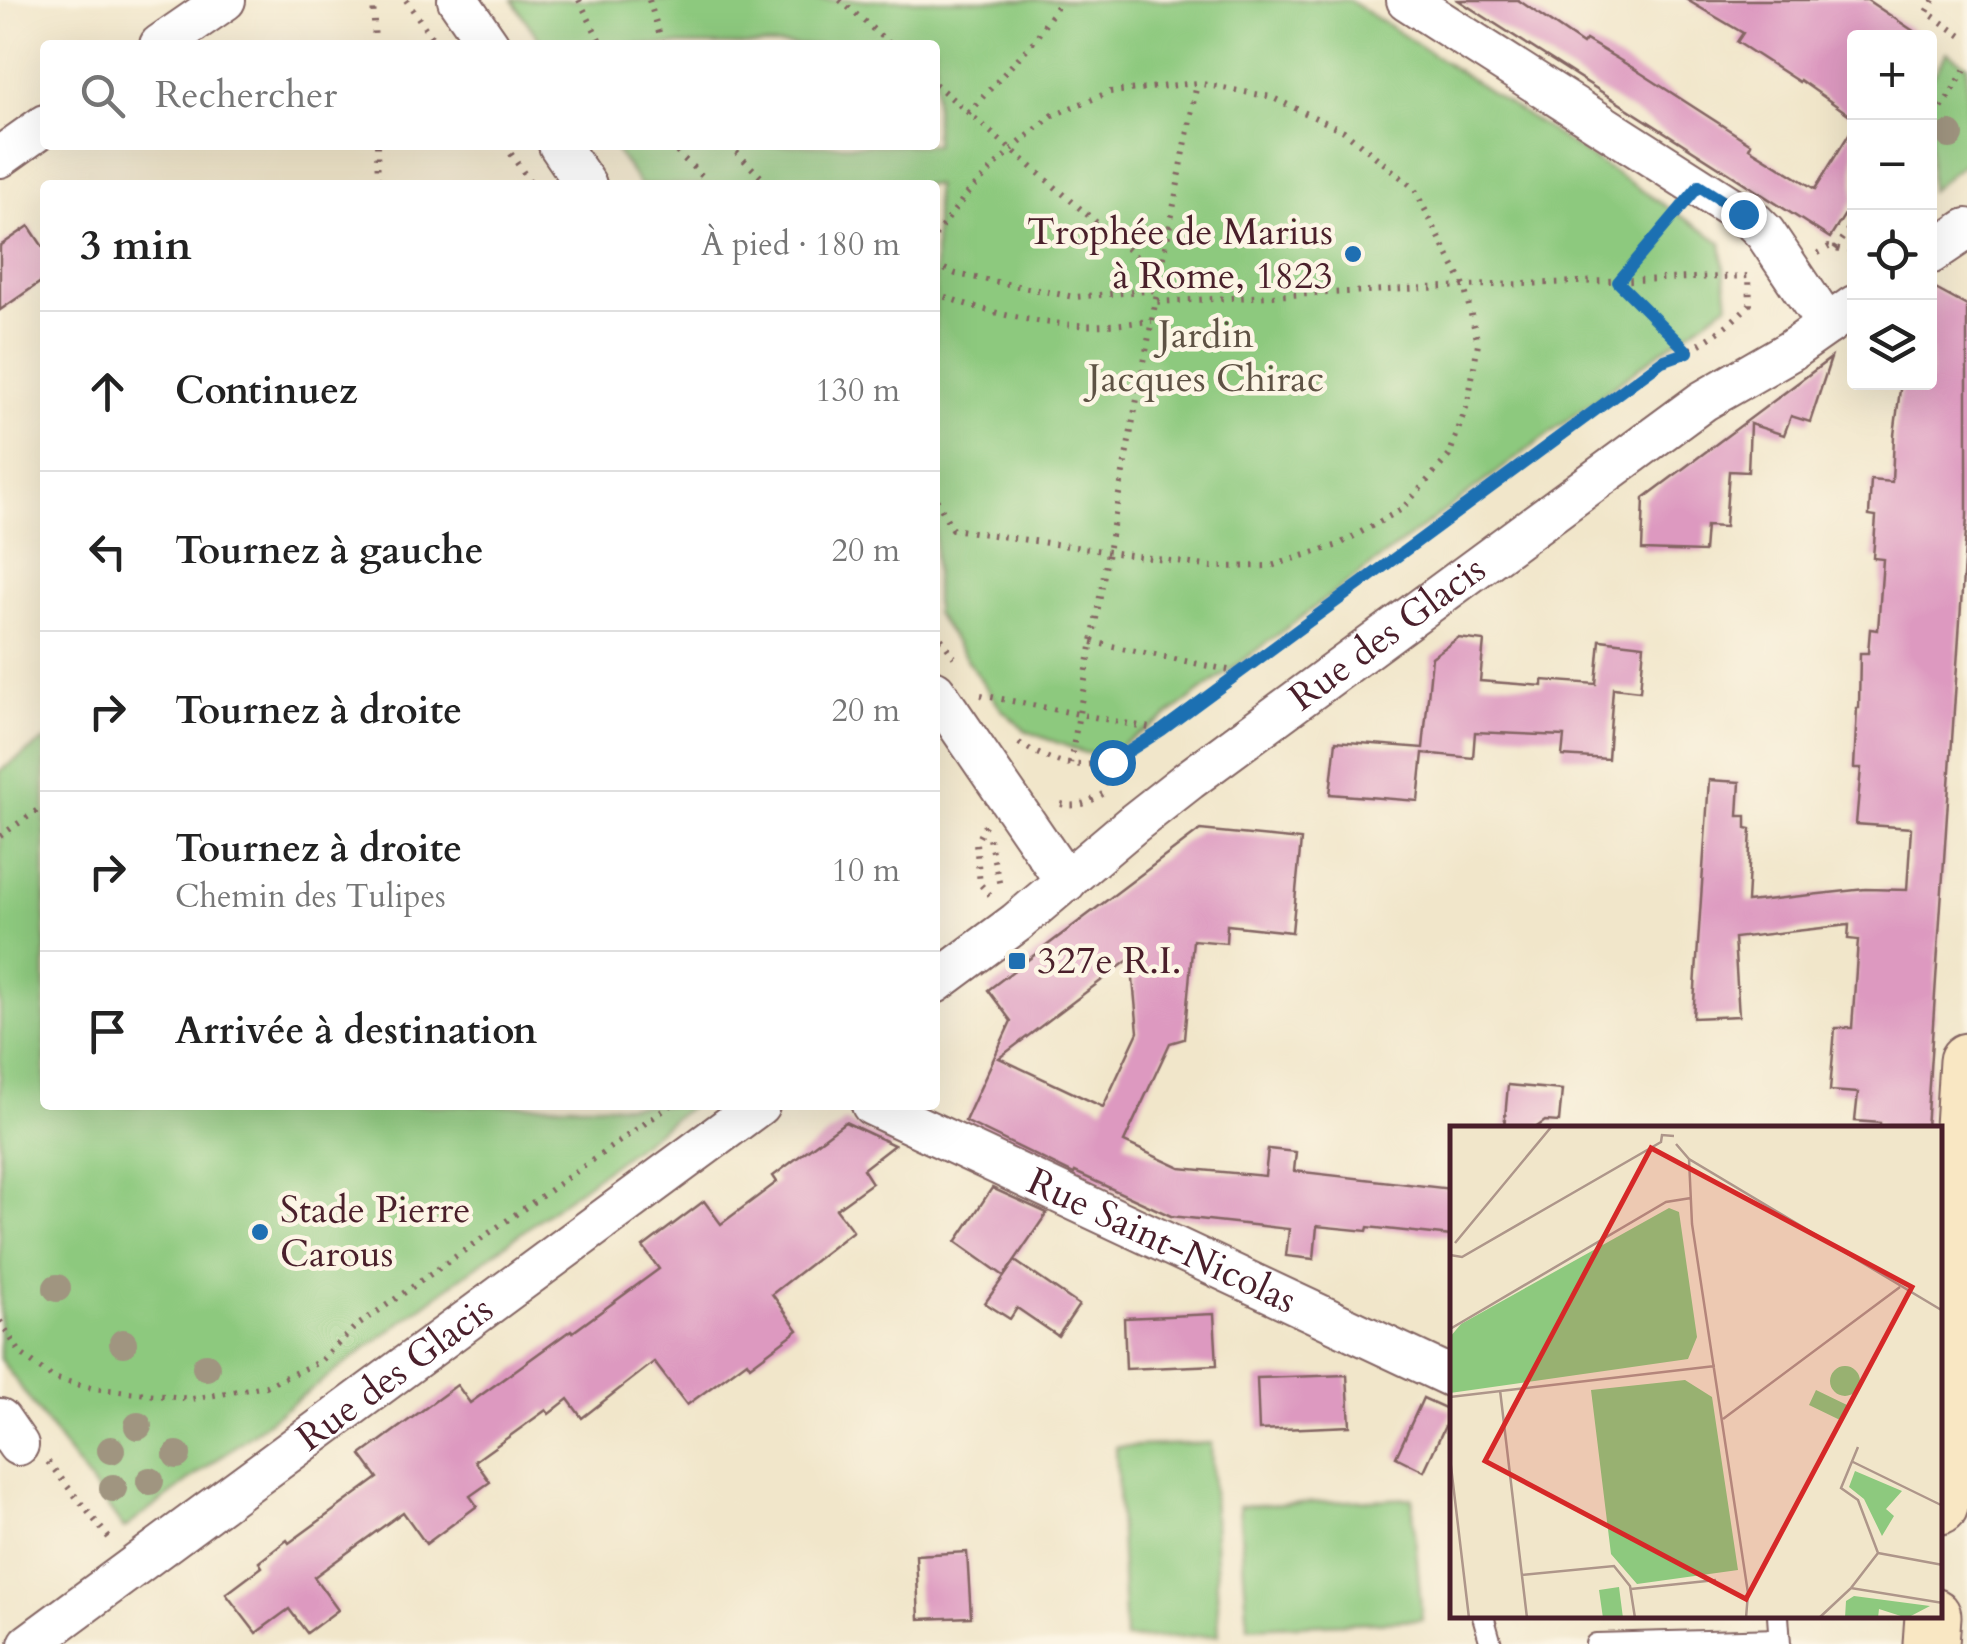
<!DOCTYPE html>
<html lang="fr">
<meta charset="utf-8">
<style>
:root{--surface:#fff;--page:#f6f6f6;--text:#222;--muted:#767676;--line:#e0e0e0}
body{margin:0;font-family:Cardo,serif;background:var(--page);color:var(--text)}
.controls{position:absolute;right:30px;top:30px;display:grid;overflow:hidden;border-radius:10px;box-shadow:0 10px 40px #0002}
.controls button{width:90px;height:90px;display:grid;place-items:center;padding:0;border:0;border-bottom:2px solid var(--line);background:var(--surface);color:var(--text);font:50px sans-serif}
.stop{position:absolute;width:30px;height:30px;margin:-22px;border:8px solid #1f6fb2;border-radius:50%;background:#fff}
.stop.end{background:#1f6fb2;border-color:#fff;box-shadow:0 2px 10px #0008}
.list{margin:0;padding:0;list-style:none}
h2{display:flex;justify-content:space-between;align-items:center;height:130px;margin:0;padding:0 40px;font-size:42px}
h2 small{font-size:32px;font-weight:400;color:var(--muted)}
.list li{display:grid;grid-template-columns:65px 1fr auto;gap:30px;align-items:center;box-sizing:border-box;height:160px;padding:0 40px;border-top:2px solid var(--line)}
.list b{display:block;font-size:38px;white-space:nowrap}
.list p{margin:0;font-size:32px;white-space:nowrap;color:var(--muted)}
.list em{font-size:32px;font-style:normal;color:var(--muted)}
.icon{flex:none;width:55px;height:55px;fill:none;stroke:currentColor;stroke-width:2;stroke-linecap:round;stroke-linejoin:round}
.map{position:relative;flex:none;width:1967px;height:1644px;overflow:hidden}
.search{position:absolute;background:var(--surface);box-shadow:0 10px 40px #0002;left:40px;top:40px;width:900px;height:110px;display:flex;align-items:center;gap:25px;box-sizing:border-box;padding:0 35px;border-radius:10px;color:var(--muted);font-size:38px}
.panel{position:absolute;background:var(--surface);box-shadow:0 10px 40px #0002;left:40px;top:180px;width:900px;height:930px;border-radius:10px}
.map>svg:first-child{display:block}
</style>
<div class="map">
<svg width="1967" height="1644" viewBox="0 0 1967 1644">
<rect width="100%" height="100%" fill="#fcf5e5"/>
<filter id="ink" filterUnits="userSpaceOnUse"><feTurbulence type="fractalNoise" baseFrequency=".01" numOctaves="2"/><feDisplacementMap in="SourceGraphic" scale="20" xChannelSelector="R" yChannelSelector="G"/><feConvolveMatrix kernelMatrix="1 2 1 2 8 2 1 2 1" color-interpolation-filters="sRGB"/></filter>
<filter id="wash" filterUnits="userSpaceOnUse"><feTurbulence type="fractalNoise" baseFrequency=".0048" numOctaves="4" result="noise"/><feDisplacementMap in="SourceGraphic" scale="40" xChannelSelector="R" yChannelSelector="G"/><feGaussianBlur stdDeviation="2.25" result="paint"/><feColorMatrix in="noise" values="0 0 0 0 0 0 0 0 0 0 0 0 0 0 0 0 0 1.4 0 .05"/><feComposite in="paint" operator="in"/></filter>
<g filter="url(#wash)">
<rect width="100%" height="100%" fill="#f1e6ca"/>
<g fill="#8dc97e" stroke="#6c7454" stroke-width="2.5">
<polygon points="512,0 1349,0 1721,242 1728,304 1664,349 1162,720 1118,747 1100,753 1085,753 1026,731 1001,709 935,613 935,185 640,185 612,145 935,145 935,45 543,45"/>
<polygon points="1947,52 1967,65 1967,161 1930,191 1930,81"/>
<polygon points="45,740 45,1105 692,1105 124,1529 0,1359 0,771"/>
<polygon points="1211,1443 1219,1635 1125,1639 1116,1447"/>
<polygon points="1412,1498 1422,1620 1248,1627 1239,1506"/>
</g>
<g id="blocks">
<g fill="#dd99c0" fill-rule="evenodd">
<polygon points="1458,0 1518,0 1583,44 1586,40 1633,68 1751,144 1749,148 1815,189 1854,126 1854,200 1830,238"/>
<polygon points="1687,0 1867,0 1924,38 1854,38 1854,118 1800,80 1799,82 1737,42 1743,33"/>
<polygon points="29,226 45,250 45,279 0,310 0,246"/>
<polygon points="1930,286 1967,306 1967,516 1926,1129 1880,1129 1880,1123 1855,1121 1858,1093 1830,1091 1835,1028 1852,1028 1858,940 1848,939 1849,925 1734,938 1739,1016 1693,1018 1709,780 1740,782 1738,816 1746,816 1746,828 1751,829 1747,902 1865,889 1907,890 1911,828 1856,824 1861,768 1854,768 1857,708 1859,708 1860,653 1868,653 1870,629 1878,630 1883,559 1873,558 1876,517 1869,516 1871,480 1892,482 1894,435 1901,382 1930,382"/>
<polygon points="1831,358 1810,422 1791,416 1784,435 1750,424 1748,472 1729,471 1725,527 1706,526 1704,552 1642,550 1644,498"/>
<polygon points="1458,638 1484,641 1480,681 1543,686 1543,680 1596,684 1600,640 1644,645 1640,691 1613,688 1608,759 1562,756 1564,736 1475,732 1473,758 1423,753 1418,801 1330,794 1336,741 1423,748 1432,657"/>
<path d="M1200,830l101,10 -9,92 -65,-7 -1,18 -33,-3 -9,99 -14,4 -46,99 56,26 85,8 3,-27 28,3 -2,19 158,18v47l-84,-9 -1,4 -50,-5 -3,33 -28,-3 3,-27 -118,-13 -96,-44 -1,2 -109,-53 46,-100 -23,-31zM1131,958l7,74 -35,75 -104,-49z"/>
<polygon points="1508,1085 1562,1090 1559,1122 1545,1121 1534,1129 1504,1129"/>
<polygon points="845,1122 894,1145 863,1169 872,1183 836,1209 853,1231 772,1294 798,1330 750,1366 747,1361 687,1405 654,1362 582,1418 568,1399 549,1414 546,1410 475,1461 490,1482 470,1496 477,1506 426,1544 403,1512 314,1577 338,1610 307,1633 289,1609 256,1633 226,1594 262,1567 259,1562 287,1540 289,1543 378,1478 361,1455 457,1385 470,1403 571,1330 573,1332 659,1269 643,1247 704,1201 721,1224 777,1182 773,1176"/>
<polygon points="992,1188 1047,1213 1004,1276 956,1242"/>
<polygon points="1015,1261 1079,1305 1058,1336 1017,1308 1010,1319 985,1303"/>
<polygon points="1214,1314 1217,1365 1126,1369 1124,1318"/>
<polygon points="1347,1375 1350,1426 1259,1430 1257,1378"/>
<polygon points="1423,1398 1452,1411 1424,1471 1396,1457"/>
<polygon points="967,1552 971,1617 919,1619 916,1555"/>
</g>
</g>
</g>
<g filter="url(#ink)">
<use href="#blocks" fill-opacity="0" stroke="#846563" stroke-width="2.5"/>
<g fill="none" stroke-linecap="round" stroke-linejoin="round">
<defs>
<g id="lane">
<polyline points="1483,1616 1491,1644"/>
<polyline points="1778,1616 1780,1644"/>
<polyline points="1596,1644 1779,1639"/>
</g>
<g id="street">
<polyline points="458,0 489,45"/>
<polyline points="1407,0 1754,222 1765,233 1827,325"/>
<polyline points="160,45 225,0"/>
<polyline points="559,145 586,185"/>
<polyline points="0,157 45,125"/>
<polyline points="1930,254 1967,229"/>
<polyline points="935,691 1066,882"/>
<path id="s1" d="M935,983l81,-60 117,-99 56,-44 514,-379 87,-50 64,-45"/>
<path id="s2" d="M872,1105l580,272"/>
<polyline points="0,1419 18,1445"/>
<path id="s3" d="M29,1644l730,-539"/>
</g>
<g id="secondary">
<polyline points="1940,1506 1967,1061"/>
<polyline points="1931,1644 1933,1616"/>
</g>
</defs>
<use href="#lane" stroke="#846563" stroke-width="24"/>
<use href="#street" stroke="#846563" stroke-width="44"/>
<use href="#secondary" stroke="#846563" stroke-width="59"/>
<g stroke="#846563" stroke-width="6" stroke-dasharray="2.5 8" stroke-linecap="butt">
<polyline points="373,0 375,45"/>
<polyline points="406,0 437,45"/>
<polyline points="579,0 602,45"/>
<polyline points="649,0 663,45"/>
<polyline points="840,0 891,45"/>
<polyline points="1934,0 1927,12 1967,40"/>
<polyline points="935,84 1160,277"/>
<polyline points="968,113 1034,41 1061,0"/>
<polyline points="1930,137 1936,117 1967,67"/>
<polyline points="377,145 378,185"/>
<polyline points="505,145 532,185"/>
<polyline points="669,145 712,185"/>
<polyline points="729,145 769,185"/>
<polyline points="1675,214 1618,282 1689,352"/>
<polyline points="935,236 966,195 1011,150 1053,115 1110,92 1197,83 1271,97 1344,131 1414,188 1464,286 1478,343 1468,402 1449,456 1402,509 1338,545 1271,566 1212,567 952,529 935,497"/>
<polyline points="1835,249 1854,221"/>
<polyline points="1818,253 1829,247 1842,251 1854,250"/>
<polyline points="935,265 956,274 1074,297 1158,290"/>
<path d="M935,293c51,20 114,35 170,32 15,0 31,-3 47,-4"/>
<polyline points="935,630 954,657"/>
<polyline points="1092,642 1238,672"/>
<polyline points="981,695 1160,730"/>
<path d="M1019,743c40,25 72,30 115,7l528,-389c35,-12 63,-31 88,-57l-1,-28 -285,10 -309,16"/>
<polyline points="1100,763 1106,782 1112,789"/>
<polyline points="1070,764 1108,552 1197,83"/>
<path d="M1061,804c19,5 32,-4 48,-14"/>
<polyline points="985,825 976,843 980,884 991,896"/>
<polyline points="0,836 45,805"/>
<polyline points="989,839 1001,890"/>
<polyline points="0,1321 21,1354 53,1378 92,1388 192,1399 266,1386 319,1362 354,1328 671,1105"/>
<polyline points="48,1462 109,1538"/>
</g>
<use href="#lane" stroke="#fff" stroke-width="20"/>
<use href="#street" stroke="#fff" stroke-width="40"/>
<use href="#secondary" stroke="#f9e7c3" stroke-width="55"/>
</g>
<g fill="#a09580">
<circle cx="1950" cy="135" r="14"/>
<circle cx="57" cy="1288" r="14"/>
<circle cx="123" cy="1343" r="14"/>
<circle cx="206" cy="1367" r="14"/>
<circle cx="138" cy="1426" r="14"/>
<circle cx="111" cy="1450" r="14"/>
<circle cx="177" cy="1455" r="14"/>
<circle cx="150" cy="1481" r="14"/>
<circle cx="113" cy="1488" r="14"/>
</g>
</g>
<g fill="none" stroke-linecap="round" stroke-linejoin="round" filter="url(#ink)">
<polyline stroke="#1f6fb2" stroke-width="12" points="1112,762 1162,730 1662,361 1688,352 1618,282 1699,186 1743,214"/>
</g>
<g fill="#1f6fb2" stroke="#fcf5e5" stroke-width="4">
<circle cx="1353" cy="254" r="10"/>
<rect x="1007" y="951" width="20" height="20" rx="5"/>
<circle cx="260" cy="1232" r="10"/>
</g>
<g text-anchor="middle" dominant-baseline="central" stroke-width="9" stroke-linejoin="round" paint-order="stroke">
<g font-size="38" fill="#4a1f2b" stroke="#fcf5e5" text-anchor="start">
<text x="1333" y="232" text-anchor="end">Trophée de Marius<tspan x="1333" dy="44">à Rome, 1823</tspan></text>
<text x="1037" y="961">327e R.I.</text>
<text x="280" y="1210">Stade Pierre<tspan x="280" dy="44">Carous</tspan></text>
</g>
<g font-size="38" fill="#5e5244" stroke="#fcf5e5">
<text x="1206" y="335">Jardin<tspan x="1206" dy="44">Jacques Chirac</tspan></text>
</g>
<g font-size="38" fill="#4a1f2b" stroke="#fcf5e5">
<text stroke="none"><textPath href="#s1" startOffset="572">Rue des Glacis</textPath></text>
<text stroke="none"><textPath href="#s2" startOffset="320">Rue Saint-Nicolas</textPath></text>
<text stroke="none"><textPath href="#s3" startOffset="455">Rue des Glacis</textPath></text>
</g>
</g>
<g transform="translate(1450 1126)">
<rect width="492" height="492" fill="#f1e6ca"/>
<path d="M219,82l10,4 18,125 -9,22 -238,34v-56l11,-13zM380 255a15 15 0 1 1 30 0a15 15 0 1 1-30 0ZM235,254l27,17 26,173 -101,14 -26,-30 -20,-164zM366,264l31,15 -7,15 -31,-15zM405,345l47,20 -16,18 8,7 -12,20 -18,-37 -15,-12zM169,461l4,31h-20l-4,-28zM404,470l76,10 -23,12 -28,-9 -1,9h-33l1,-17z" fill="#8dc97e"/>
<path fill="none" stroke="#ae968a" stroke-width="2.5" d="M226,18l13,15 254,152M239,33l3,65 56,369 -2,25M5,117l97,-117M0,129l12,2 199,-115 1,-7 12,1M0,203l216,-127 25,-4M50,264l27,228M0,271l265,-31M273,293l177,-132M408,321l-17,41 17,12 20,53M0,332l19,160M401,335l92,45M428,427l65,12M72,449l92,-9 16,20 5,32M401,462l27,-35M181,463l85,-9M369,492l32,-30 92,15"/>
<path fill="#d62828" fill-opacity="0.15" stroke="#d62828" stroke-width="5" d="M201,22l261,139 -166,312 -261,-138z"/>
<rect width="492" height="492" fill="none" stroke="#4a1f2b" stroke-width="5"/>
</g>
</svg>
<div class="controls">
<button>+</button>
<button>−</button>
<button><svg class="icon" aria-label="locate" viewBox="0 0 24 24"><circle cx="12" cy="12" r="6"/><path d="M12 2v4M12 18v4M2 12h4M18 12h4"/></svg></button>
<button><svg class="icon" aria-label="layers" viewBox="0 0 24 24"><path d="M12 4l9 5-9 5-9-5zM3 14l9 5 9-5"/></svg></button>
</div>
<div class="stop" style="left:1112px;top:762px"></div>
<div class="stop end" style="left:1743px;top:214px"></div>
<div class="search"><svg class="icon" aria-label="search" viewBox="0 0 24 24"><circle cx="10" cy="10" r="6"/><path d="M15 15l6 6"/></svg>Rechercher</div>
<section class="panel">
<h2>3 min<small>À pied · 180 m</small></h2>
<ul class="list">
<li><svg class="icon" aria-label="ahead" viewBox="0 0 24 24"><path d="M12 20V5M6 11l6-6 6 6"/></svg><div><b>Continuez</b></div><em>130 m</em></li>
<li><svg class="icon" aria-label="left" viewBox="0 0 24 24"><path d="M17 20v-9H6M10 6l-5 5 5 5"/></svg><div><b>Tournez à gauche</b></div><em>20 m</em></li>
<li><svg class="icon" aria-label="right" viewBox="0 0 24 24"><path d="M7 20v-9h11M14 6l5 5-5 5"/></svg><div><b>Tournez à droite</b></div><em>20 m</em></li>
<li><svg class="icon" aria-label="right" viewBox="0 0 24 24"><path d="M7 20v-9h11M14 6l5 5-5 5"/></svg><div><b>Tournez à droite</b><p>Chemin des Tulipes</p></div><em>10 m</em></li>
<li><svg class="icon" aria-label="arrive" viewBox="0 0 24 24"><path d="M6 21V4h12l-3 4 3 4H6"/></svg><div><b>Arrivée à destination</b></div></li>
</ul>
</section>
</div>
